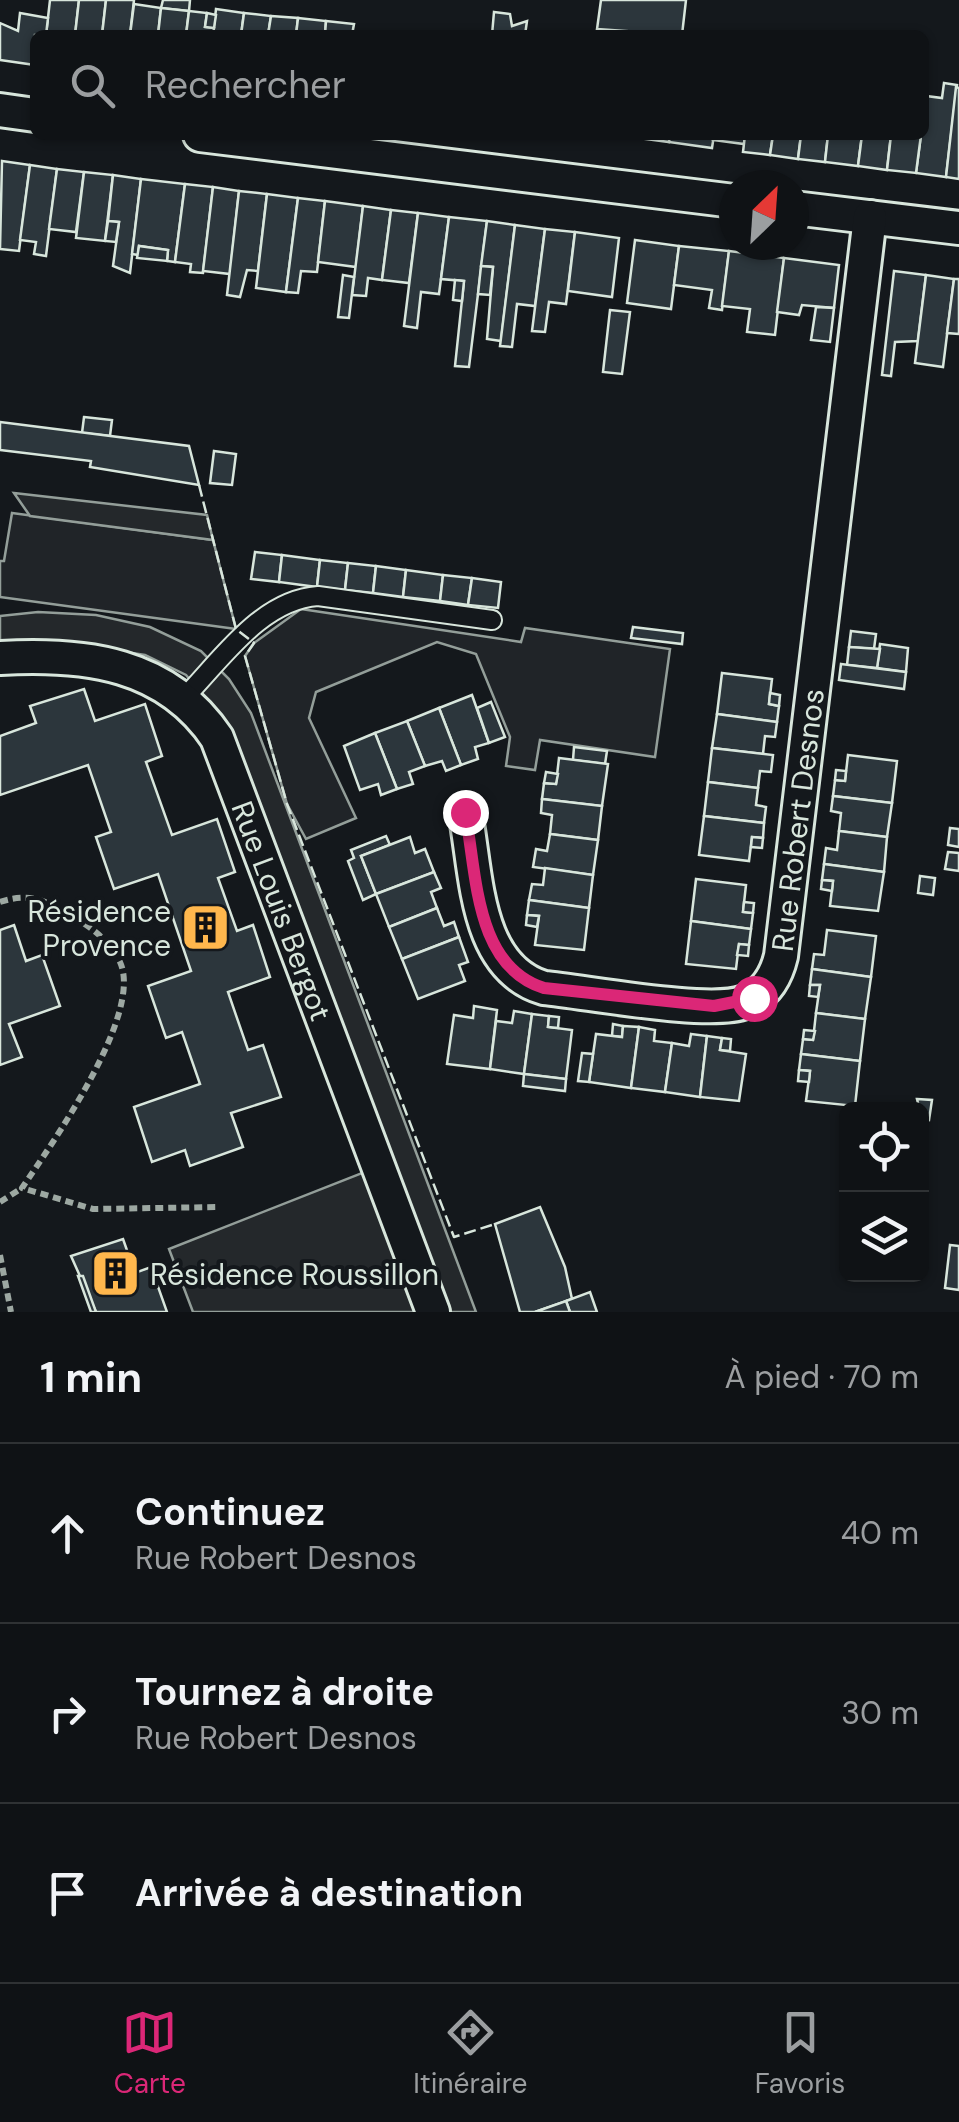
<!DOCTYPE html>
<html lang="fr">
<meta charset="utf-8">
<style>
:root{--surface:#0f1215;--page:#181b1e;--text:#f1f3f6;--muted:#9b9ea0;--line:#2f3234;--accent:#db2777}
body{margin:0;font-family:"DM Sans",sans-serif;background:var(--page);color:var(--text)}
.controls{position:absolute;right:30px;bottom:30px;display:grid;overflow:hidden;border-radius:15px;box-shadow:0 2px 8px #0004}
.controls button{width:90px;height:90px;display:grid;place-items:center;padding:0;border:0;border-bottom:2px solid var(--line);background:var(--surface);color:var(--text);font:50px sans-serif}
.compass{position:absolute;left:719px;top:170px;width:90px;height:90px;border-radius:50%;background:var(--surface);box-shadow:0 2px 8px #0004;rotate:25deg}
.stop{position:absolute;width:30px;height:30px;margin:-22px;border:8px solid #db2777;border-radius:50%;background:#fff}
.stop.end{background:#db2777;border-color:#fff;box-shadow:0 2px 10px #0008}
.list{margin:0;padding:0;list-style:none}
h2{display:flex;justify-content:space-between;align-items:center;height:130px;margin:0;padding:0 40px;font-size:42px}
h2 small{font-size:32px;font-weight:400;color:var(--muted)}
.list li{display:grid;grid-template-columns:65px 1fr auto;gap:30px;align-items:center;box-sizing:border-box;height:180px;padding:0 40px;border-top:2px solid var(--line)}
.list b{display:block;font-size:38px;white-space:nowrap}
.list p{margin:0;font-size:32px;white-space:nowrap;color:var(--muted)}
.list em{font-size:32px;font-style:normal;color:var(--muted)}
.icon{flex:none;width:55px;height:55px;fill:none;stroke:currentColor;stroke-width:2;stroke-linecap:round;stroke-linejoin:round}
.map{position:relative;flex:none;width:959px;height:1312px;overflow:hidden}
.search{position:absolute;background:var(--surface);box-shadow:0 2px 8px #0004;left:30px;right:30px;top:30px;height:110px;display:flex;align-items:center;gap:25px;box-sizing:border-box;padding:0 35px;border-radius:15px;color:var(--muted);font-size:38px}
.sheet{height:670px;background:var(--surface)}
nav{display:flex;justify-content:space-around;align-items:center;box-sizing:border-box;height:140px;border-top:2px solid var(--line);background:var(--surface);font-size:28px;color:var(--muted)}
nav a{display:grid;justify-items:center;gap:5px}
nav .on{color:var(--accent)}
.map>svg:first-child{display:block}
</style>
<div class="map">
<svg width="959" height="1312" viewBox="0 0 959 1312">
<rect width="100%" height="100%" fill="#14181c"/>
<g fill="#202428" stroke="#939e99" stroke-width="2.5">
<polygon points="12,513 213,540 236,629 0,597 0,561 4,561"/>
<polygon points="301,609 521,642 525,628 670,649 655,757 540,740 535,770 506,766 510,737 476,654 437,642 316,692 309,718 356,818 306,839 287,804 245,656 254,643"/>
</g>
<g fill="#24282b" stroke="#939e99" stroke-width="2.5">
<polygon points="14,493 207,515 213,540 30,516"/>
<polygon points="38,612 96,615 150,627 201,651 229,679 251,713 476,1312 449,1312 226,723 186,675 145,655 59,642 0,644 0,616"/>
<polygon points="367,1171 423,1312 193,1312 169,1249"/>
</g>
<g fill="#2c363c" stroke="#d8e6dc" stroke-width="2.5">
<polygon points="50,0 79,0 75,35 46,35"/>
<polygon points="79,0 106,0 102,35 75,35"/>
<polygon points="106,0 134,0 130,35 102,35"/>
<polygon points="163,0 190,0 189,11 161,8"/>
<polygon points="601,0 686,0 682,35 597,29"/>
<polygon points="134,4 161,8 158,35 130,35"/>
<polygon points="161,8 189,11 186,35 158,35"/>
<polygon points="216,9 244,13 241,35 213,35"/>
<polygon points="189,11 207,13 205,27 214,28 213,35 186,35"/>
<polygon points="494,12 510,14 512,26 527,21 525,35 492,35"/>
<polygon points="20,13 48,18 46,35 35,35 35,65 0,60 0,23 18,31"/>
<polygon points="207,13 216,15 214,28 205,27"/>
<polygon points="244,13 271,16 268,35 241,35"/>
<polygon points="271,16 298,18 296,35 268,35"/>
<polygon points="298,18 326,21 325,35 296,35"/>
<polygon points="326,21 354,24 352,35 325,35"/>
<polygon points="944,83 957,85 946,177 916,173 926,96 942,98"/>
<polygon points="956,87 959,88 959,179 946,177"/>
<polygon points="616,135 670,135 669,142"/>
<polygon points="670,135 714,135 712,148 669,142"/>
<polygon points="714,135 745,135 744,144 713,140"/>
<polygon points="745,135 773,135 770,155 743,152"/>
<polygon points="773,135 801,135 798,159 770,155"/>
<polygon points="801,135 828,135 825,162 798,159"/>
<polygon points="828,135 862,135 858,166 825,162"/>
<polygon points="862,135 891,135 887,170 858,166"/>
<polygon points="891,135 921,135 916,173 887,170"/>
<polygon points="2,161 30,165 19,251 0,249"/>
<polygon points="30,165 57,169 46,256 34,254 36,242 20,240"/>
<polygon points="57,169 84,172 76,232 49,229"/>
<polygon points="84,172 113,175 105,241 76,238"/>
<polygon points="113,175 141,179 130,273 113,266 119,222 108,221"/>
<polygon points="141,179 185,184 175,262 167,261 168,250 139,246 138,255 132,254"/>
<polygon points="185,184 213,187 203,273 190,272 191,264 175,262"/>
<polygon points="213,187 239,191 230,274 203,271"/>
<polygon points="239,191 267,194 258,271 247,270 240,297 227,295"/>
<polygon points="267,194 298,198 286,292 256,288"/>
<polygon points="298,198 325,201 317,272 301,271 298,293 286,292"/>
<polygon points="325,201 363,206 356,267 318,262"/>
<polygon points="363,206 391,210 382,280 368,278 366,296 352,295"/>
<polygon points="391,210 418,213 409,283 382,280"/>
<polygon points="418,213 449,217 439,294 421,292 417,328 404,326"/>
<polygon points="449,217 487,221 469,367 455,366 464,281 441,279"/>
<polygon points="108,221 119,222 116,242 105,241"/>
<polygon points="487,221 515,225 501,341 487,339 493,267 481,266"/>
<polygon points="515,225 545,229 535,306 517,304 512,347 500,346"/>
<polygon points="545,229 575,232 566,304 549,302 545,332 532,331"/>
<polygon points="575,232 619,238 612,297 568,291"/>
<polygon points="635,240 679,246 671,309 627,303"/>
<polygon points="139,246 168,250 167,261 137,258"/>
<polygon points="679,246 729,251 722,310 709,308 712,290 674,285"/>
<polygon points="729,251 784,258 775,335 747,332 750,309 722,306"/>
<polygon points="784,258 839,265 834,308 802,305 799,315 777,312"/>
<polygon points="481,266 493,267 490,295 478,294"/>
<polygon points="894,271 926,275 918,341 895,342 891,376 882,375"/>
<polygon points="343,275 354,277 349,318 338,317"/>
<polygon points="926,275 954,279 943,367 915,363"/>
<polygon points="954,279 959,279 959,334 947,333"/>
<polygon points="455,280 464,281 462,301 453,300"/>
<polygon points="816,307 834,308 830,342 811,340"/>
<polygon points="610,310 630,312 622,374 603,372"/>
<polygon points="84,417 112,420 110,436 82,433"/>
<polygon points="0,422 189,446 199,485 90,467 91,461 0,450"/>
<polygon points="214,451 236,454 232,485 210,483"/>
<polygon points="255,552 282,555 279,582 251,579"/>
<polygon points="282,555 320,560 317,587 279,582"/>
<polygon points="320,560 348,563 345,590 317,587"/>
<polygon points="348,563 376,566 373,593 345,590"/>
<polygon points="376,566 406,570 403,597 373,593"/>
<polygon points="406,570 443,575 440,601 403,597"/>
<polygon points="443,575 472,578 468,605 440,601"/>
<polygon points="472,578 501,582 498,608 468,605"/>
<polygon points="633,627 683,633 682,644 631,638"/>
<polygon points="851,631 876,634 874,649 849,647"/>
<polygon points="880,644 908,648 906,672 877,668"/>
<polygon points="849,647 880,649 877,668 847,665"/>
<polygon points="841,664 906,672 904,689 839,680"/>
<polygon points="722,673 772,679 769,704 779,706 777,722 717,714"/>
<polygon points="84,689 95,721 145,704 162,756 146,762 172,835 217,819 235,872 218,878 237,931 253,925 270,977 228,992 248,1050 263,1045 281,1097 231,1113 243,1147 190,1166 185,1150 152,1162 134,1107 200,1084 182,1032 166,1038 148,986 191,971 158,874 114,889 96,837 111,832 88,765 0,795 0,736 36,723 30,706"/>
<polygon points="770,693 780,695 779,706 769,704"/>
<polygon points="472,695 489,743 475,747 478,759 461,765 439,708"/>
<polygon points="491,702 505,737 489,743 477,708"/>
<polygon points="439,708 461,765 446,771 442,761 425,766 407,721"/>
<polygon points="717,714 777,722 775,737 765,736 763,754 712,748"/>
<polygon points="407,721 425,766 409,772 413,784 397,789 375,733"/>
<polygon points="375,733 397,789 381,795 378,784 360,790 344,746"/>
<polygon points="574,747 607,751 605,764 573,760"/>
<polygon points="712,748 773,755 771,772 760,771 758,788 708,782"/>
<polygon points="848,755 897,761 892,803 833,796 835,780 845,781"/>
<polygon points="559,758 608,764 602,806 542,799 544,783 556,784"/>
<polygon points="836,770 846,771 845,781 835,780"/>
<polygon points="546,772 558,774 556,784 544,783"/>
<polygon points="708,782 758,788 756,805 766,807 764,823 704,816"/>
<polygon points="833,796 892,803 887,837 839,831 841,813 831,811"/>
<polygon points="542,799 602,806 598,840 550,834 552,815 541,813"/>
<polygon points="704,816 764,823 763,838 752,837 749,861 699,855"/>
<polygon points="950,828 959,829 959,847 948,845"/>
<polygon points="839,831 887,837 884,872 824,864 826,848 837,850"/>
<polygon points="550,834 598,840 593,875 533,867 536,849 547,851"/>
<polygon points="386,836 390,845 361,856 376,894 363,900 348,861 354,858 351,850"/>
<polygon points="410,837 415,853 425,849 434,872 376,894 361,856"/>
<polygon points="752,837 763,838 762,848 751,847"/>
<polygon points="948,852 959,853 959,871 945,869"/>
<polygon points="824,864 884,872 878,911 830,906 833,881 822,880"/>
<polygon points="545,868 593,875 589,908 529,900 532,884 543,885"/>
<polygon points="434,872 441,888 431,892 437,908 389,927 376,894"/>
<polygon points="920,876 935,878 933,895 918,893"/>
<polygon points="696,879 746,885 743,912 753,913 751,929 691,921"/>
<polygon points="822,880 833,881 832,891 821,889"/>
<polygon points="529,900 589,908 584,950 535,945 539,916 527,915"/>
<polygon points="744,902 754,903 753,913 743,912"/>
<polygon points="437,908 444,926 454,922 459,937 402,959 389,927"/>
<polygon points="527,915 539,916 537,927 526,925"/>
<polygon points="691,921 751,929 749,945 739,944 736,969 686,964"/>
<polygon points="14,925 26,961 42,955 60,1006 9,1024 22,1057 0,1065 0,930"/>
<polygon points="827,930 876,936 871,977 812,969 814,954 824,955"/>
<polygon points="459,937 468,962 459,965 465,981 418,999 402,959"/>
<polygon points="739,944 749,945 748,956 737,955"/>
<polygon points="812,969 871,977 865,1019 816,1013 820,985 810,985"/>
<polygon points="810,985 820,985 818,997 809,996"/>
<polygon points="474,1006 497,1010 490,1069 447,1064 454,1015 473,1018"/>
<polygon points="514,1011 532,1014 524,1074 490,1069 496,1021 512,1023"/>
<polygon points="816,1013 865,1019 860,1061 801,1054 803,1039 813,1040"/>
<polygon points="532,1014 549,1016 548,1027 572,1030 566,1079 524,1074"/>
<polygon points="549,1016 559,1017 558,1028 548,1027"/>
<polygon points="613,1024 623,1026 622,1037 612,1036"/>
<polygon points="623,1026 639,1027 631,1088 589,1082 596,1034 622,1037"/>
<polygon points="639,1027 655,1030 654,1041 672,1043 665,1092 631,1088"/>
<polygon points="804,1030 815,1031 813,1040 803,1039"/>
<polygon points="691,1034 707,1036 700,1097 665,1092 672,1043 689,1046"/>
<polygon points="707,1036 722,1038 720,1050 746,1054 739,1101 700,1097"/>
<polygon points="722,1038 731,1039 730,1051 720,1050"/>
<polygon points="582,1053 593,1054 589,1082 578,1081"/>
<polygon points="801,1054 860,1061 855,1106 806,1101 810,1071 799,1070"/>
<polygon points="799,1070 810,1071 809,1082 798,1081"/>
<polygon points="524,1074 566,1079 565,1091 523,1086"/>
<polygon points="917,1099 932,1100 929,1120 922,1119"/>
<polygon points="540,1207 565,1267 572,1299 535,1312 520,1312 495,1224"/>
<polygon points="123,1239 135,1273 151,1267 167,1312 96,1312 71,1256"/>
<polygon points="950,1245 959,1246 959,1290 945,1288"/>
<polygon points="78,1276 83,1276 96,1312 91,1312"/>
<polygon points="590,1292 597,1312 570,1312 566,1301"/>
<polygon points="566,1301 570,1312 535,1312"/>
</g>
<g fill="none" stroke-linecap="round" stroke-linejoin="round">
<defs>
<path id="lane" d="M184,698c38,-39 77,-98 134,-102l174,24"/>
<g id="street">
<polyline points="0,110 35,115"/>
<polyline points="200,135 734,201"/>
<polyline points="794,208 959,228"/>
<path id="s1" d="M0,658c85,-5 167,5 217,80l216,574"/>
<path id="s2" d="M465,812c12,61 9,155 79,176 43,4 166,28 201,14 21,-8 31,-25 36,-46l89,-739"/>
</g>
</defs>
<use href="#lane" stroke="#d8e6dc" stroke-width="22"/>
<use href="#street" stroke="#d8e6dc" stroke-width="38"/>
<g stroke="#9da8a2" stroke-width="6" stroke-dasharray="8 5" stroke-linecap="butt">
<path d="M0,902c33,-11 50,1 77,17 18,11 34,24 43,43 24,52 -69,183 -98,226l71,21 127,-2"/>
<polyline points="0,1202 22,1188"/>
<polyline points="0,1255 11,1312"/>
</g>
<use href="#lane" stroke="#14181c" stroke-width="18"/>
<use href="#street" stroke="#14181c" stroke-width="32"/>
<polyline stroke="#d8e6dc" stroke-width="2.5" stroke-dasharray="12 5" stroke-linecap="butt" points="199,485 236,629 254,643 245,656 287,804 454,1237 495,1224"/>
</g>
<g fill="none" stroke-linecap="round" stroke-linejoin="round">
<path stroke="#db2777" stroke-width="12" d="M465,812c12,61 9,154 79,176l170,18 40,-8"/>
</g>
<defs>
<symbol id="building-square" viewBox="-11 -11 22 22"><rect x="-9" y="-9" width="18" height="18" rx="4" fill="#ffb74d" stroke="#14181c"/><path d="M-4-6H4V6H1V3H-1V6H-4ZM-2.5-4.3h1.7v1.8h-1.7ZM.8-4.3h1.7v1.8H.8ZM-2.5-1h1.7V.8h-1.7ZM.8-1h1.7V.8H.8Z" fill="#111"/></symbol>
</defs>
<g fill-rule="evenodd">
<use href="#building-square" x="178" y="900" width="55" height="55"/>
<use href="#building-square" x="88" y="1246" width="55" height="55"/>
</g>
<g text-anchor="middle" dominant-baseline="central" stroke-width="8" stroke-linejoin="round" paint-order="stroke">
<g font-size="30" fill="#d8e6dc" stroke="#14181c">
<text stroke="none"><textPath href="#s2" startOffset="605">Rue Robert Desnos</textPath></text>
<text stroke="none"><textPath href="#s1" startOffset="428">Rue Louis Bergot</textPath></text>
</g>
<g font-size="30" fill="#d8e6dc" stroke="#14181c" text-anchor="end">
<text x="171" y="911">Résidence<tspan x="171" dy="34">Provence</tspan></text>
<text x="150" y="1274" text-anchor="start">Résidence Roussillon</text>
</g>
</g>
</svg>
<div class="controls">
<button><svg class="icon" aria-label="locate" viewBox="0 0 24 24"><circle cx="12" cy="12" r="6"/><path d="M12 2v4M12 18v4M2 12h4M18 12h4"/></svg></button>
<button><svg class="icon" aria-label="layers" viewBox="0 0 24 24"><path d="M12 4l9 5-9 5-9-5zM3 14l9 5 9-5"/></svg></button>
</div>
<svg class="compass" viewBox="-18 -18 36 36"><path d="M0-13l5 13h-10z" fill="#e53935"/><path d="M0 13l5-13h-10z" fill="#9b9ea0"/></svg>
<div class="stop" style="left:754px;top:998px"></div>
<div class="stop end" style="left:465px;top:812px"></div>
<div class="search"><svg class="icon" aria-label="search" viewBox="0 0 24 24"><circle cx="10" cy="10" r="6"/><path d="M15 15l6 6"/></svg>Rechercher</div>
</div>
<section class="sheet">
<h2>1 min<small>À pied · 70 m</small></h2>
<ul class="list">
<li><svg class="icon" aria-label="ahead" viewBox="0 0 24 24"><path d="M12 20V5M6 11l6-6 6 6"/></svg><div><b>Continuez</b><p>Rue Robert Desnos</p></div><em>40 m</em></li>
<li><svg class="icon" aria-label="right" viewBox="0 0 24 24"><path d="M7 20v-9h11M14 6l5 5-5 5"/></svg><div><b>Tournez à droite</b><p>Rue Robert Desnos</p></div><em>30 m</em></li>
<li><svg class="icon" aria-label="arrive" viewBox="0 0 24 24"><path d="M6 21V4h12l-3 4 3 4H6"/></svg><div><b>Arrivée à destination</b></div></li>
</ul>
</section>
<nav>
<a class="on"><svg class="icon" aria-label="map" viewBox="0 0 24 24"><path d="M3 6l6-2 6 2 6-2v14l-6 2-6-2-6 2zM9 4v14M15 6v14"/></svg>Carte</a>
<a><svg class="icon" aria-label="directions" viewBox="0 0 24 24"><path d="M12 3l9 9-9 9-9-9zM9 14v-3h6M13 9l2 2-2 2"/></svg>Itinéraire</a>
<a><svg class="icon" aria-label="saved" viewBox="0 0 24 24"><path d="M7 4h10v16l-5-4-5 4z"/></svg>Favoris</a>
</nav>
